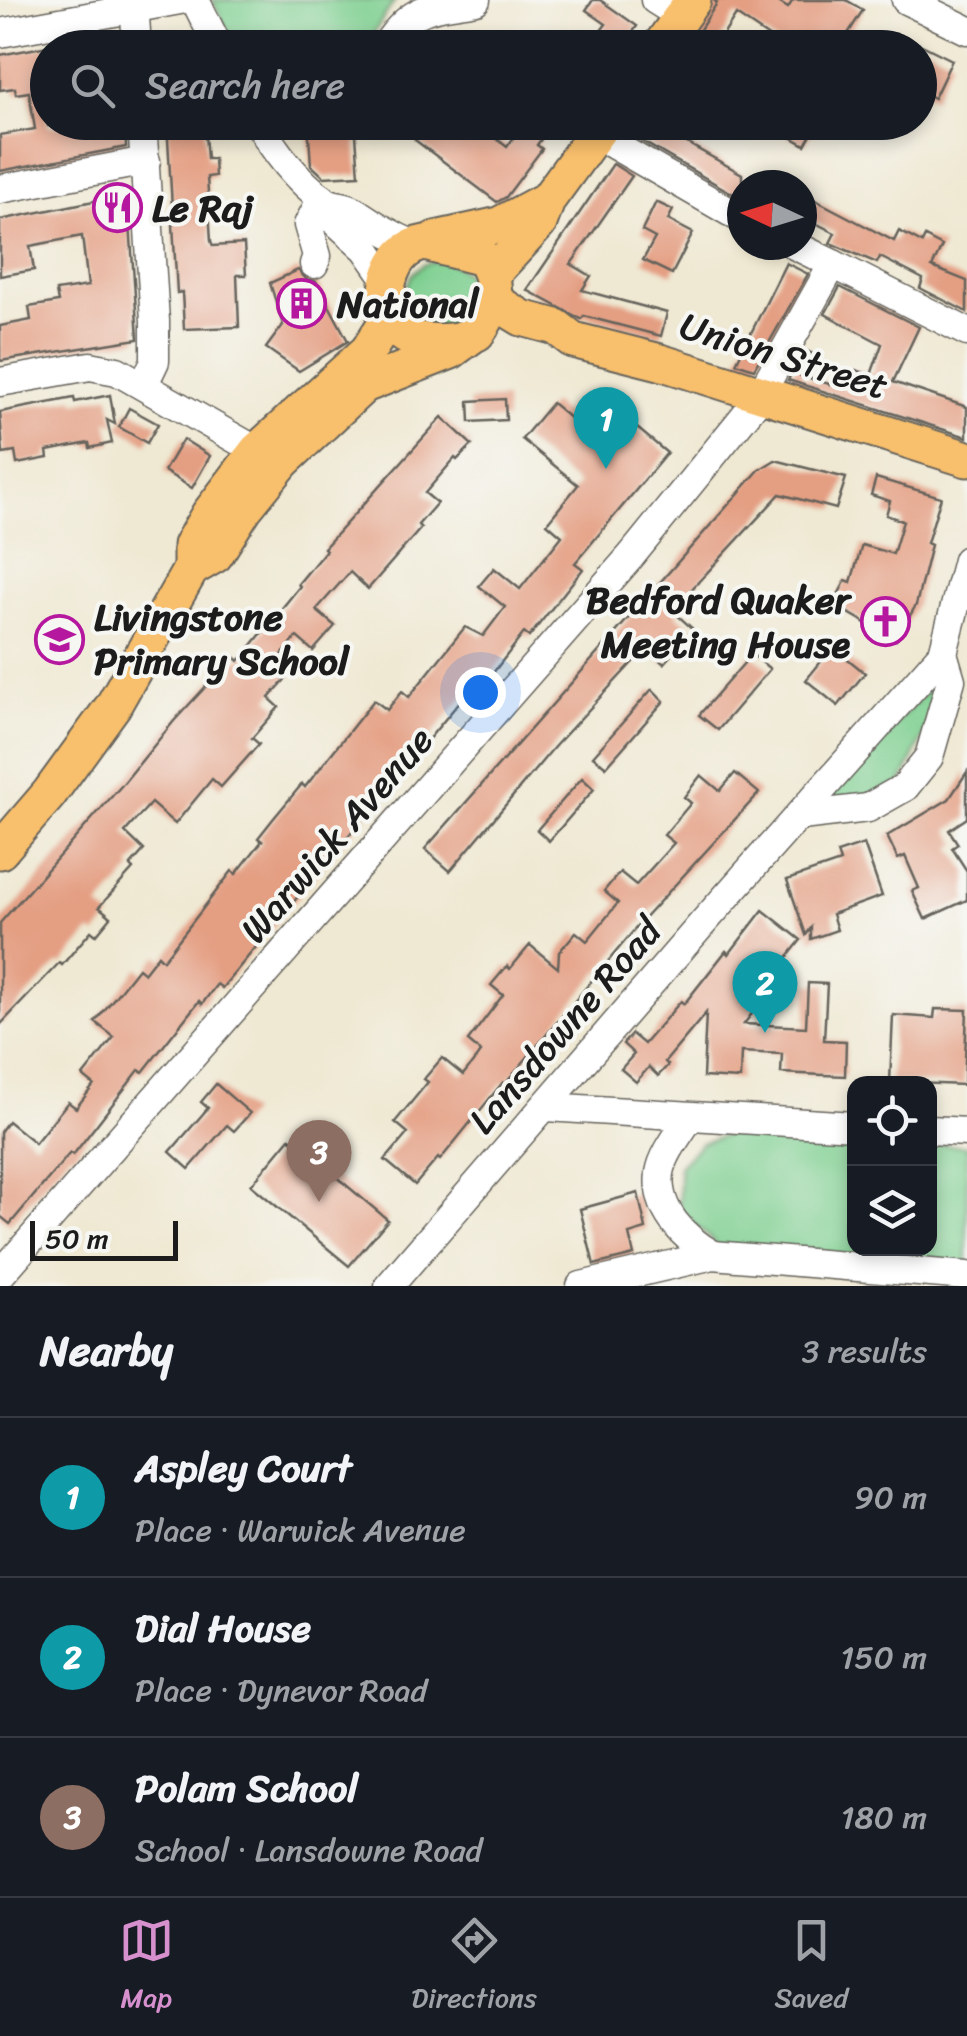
<!DOCTYPE html>
<meta charset="utf-8">
<style>
:root{--surface:#171b24;--page:#242831;--text:#f1f3f6;--muted:#9ea1a6;--line:#363941;--accent:#d690ce}
body{margin:0;font-family:Sriracha,sans-serif;background:var(--page);color:var(--text)}
.controls{position:absolute;right:30px;bottom:30px;display:grid;overflow:hidden;border-radius:20px;box-shadow:0 5px 15px #0003}
.controls button{width:90px;height:90px;display:grid;place-items:center;padding:0;border:0;border-bottom:2px solid var(--line);background:var(--surface);color:var(--text);font:50px sans-serif}
.compass{position:absolute;left:727px;top:170px;width:90px;height:90px;border-radius:50%;background:var(--surface);box-shadow:0 5px 15px #0003;rotate:274deg}
.scale{position:absolute;left:30px;bottom:25px;width:148px;box-sizing:border-box;padding-left:10px;border:5px solid #1c1c1c;border-top:0;font-size:28px;line-height:35px;white-space:nowrap;color:#1c1c1c;-webkit-text-stroke:8px #f6f6f2;paint-order:stroke}
.you{position:absolute;left:480px;top:692px;width:35px;height:35px;margin:-25px;border:8px solid #fff;border-radius:50%;background:#1a73e8;box-shadow:0 0 0 15px #1a73e833}
.badge{display:grid;place-items:center;width:65px;height:65px;border-radius:50%;background:var(--accent);color:#fff;font-size:32px;font-weight:700}
.pin{position:absolute;translate:-50% -82px;filter:drop-shadow(0 2px 5px #0008)}
.pin::after{content:'';position:absolute;top:52px;width:35px;height:30px;background:inherit;clip-path:polygon(0 0,100% 0,50% 100%)}
.list{margin:0;padding:0;list-style:none}
h2{display:flex;justify-content:space-between;align-items:center;height:130px;margin:0;padding:0 40px;font-size:42px}
h2 small{font-size:32px;font-weight:400;color:var(--muted)}
.list li{display:grid;grid-template-columns:65px 1fr auto;gap:30px;align-items:center;box-sizing:border-box;height:160px;padding:0 40px;border-top:2px solid var(--line)}
.list b{display:block;font-size:38px;white-space:nowrap}
.list p{margin:0;font-size:32px;white-space:nowrap;color:var(--muted)}
.list em{font-size:32px;font-style:normal;color:var(--muted)}
.icon{flex:none;width:55px;height:55px;fill:none;stroke:currentColor;stroke-width:2;stroke-linecap:round;stroke-linejoin:round}
.map{position:relative;flex:none;width:967px;height:1286px;overflow:hidden}
.search{position:absolute;background:var(--surface);box-shadow:0 5px 15px #0003;left:30px;right:30px;top:30px;height:110px;display:flex;align-items:center;gap:25px;box-sizing:border-box;padding:0 35px;border-radius:55px;color:var(--muted);font-size:38px}
.sheet{height:610px;background:var(--surface)}
nav{display:flex;justify-content:space-around;align-items:center;box-sizing:border-box;height:140px;border-top:2px solid var(--line);background:var(--surface);font-size:28px;color:var(--muted)}
nav a{display:grid;justify-items:center;gap:5px}
nav .on{color:var(--accent)}
.map>svg:first-child{display:block}
</style>
<div class="map">
<svg width="967" height="1286" viewBox="0 0 967 1286">
<rect width="100%" height="100%" fill="#f6f6f2"/>
<filter id="ink" filterUnits="userSpaceOnUse"><feTurbulence type="fractalNoise" baseFrequency=".01" numOctaves="2"/><feDisplacementMap in="SourceGraphic" scale="20" xChannelSelector="R" yChannelSelector="G"/><feConvolveMatrix kernelMatrix="1 2 1 2 8 2 1 2 1" color-interpolation-filters="sRGB"/></filter>
<filter id="wash" filterUnits="userSpaceOnUse"><feTurbulence type="fractalNoise" baseFrequency=".0048" numOctaves="4" result="noise"/><feDisplacementMap in="SourceGraphic" scale="40" xChannelSelector="R" yChannelSelector="G"/><feGaussianBlur stdDeviation="2.25" result="paint"/><feColorMatrix in="noise" values="0 0 0 0 0 0 0 0 0 0 0 0 0 0 0 0 0 1.4 0 .05"/><feComposite in="paint" operator="in"/></filter>
<g filter="url(#wash)">
<rect width="100%" height="100%" fill="#efe8d2"/>
<g fill="#7ecf90" stroke="#4d7656" stroke-width="2.5">
<polygon points="212,0 395,0 365,47 236,48"/>
<circle cx="439" cy="294" r="33"/>
<polygon points="937,680 938,705 901,784 834,807 830,791"/>
<polygon points="729,1134 854,1141 854,1248 930,1248 930,1144 967,1146 967,1264 720,1248 679,1210 679,1166 701,1143"/>
</g>
<g id="blocks">
<g fill="#e49f83">
<polygon points="593,0 600,0 637,26 622,48 588,48 606,24 586,10"/>
<polygon points="714,0 775,0 788,8 793,0 846,0 863,10 839,48 785,48 736,15 715,48 688,48 717,3"/>
<polygon points="920,44 952,60 934,98 920,91"/>
<polygon points="48,46 48,126 125,122 126,147 0,171 0,135 35,129 29,92 16,94 15,88 0,90 0,55"/>
<polygon points="167,122 204,122 207,159 214,159 215,176 207,177 211,241 213,246 244,244 246,275 237,275 239,327 184,329 182,292 177,293"/>
<polygon points="308,122 355,122 359,175 324,177 311,165"/>
<polygon points="428,122 475,122 507,147 525,122 553,122 537,145 542,149 506,197 497,202 415,140"/>
<polygon points="642,122 688,122 678,138 742,174 742,199 633,136"/>
<polygon points="765,122 818,122 805,145"/>
<polygon points="613,164 632,176 571,264 591,276 582,290 667,313 661,336 584,316 581,319 527,290"/>
<polygon points="802,193 894,241 899,231 922,243 925,237 942,246 932,267 967,281 967,312 920,288 923,279 890,262 880,257 877,263 830,243 835,233 802,216"/>
<polygon points="128,194 138,339 0,361 0,326 31,320 29,307 58,302 56,291 88,286 82,236 30,246 34,270 0,276 0,220"/>
<polygon points="656,202 673,210 668,220 693,233 672,274 643,260 655,238 642,231"/>
<polygon points="786,263 808,274 754,369 736,363"/>
<polygon points="298,270 307,280 316,281 348,341 299,371 266,348 283,325 270,283"/>
<polygon points="840,287 919,327 893,382 967,407 967,437 788,380 805,350 813,354 801,376 847,389 856,370 871,375 882,344 825,314"/>
<polygon points="110,395 115,424 107,420 112,443 90,448 89,443 47,451 48,458 17,464 15,452 3,454 0,412 74,398 75,402"/>
<polygon points="505,399 506,420 470,422 469,401"/>
<polygon points="552,403 608,450 630,422 667,453 575,563 583,569 529,637 524,633 482,687 476,682 222,988 217,984 202,1004 199,1001 143,1072 139,1070 73,1155 70,1153 10,1224 0,1216 0,1132 8,1121 35,1143 68,1102 76,1108 94,1085 83,1076 114,1037 95,1022 138,968 144,973 158,955 163,960 232,871 236,874 262,841 258,838 273,819 302,784 305,787 374,700 387,710 402,691 409,697 465,627 483,636 505,607 479,586 494,568 520,589 562,536 547,523 578,485 522,439"/>
<polygon points="129,408 158,424 147,443 119,427"/>
<polygon points="442,417 472,445 457,460 455,458 425,493 437,503 418,525 421,528 368,589 350,572 316,610 335,626 313,651 297,637 276,662 290,674 269,698 279,707 252,738 259,744 221,787 212,779 175,824 151,803 125,832 144,850 130,866 133,869 99,907 111,917 96,935 91,931 62,965 59,963 0,1025 0,923 122,785 174,721 234,656 239,661 300,586 298,584 326,550 324,548"/>
<polygon points="183,439 210,456 192,488 164,471"/>
<polygon points="775,460 846,478 836,509 780,494 678,604 682,608 676,614 694,630 664,664 646,648 555,746 450,871 425,849 759,470"/>
<polygon points="876,478 941,497 927,543 931,545 916,605 896,640 833,604 846,580 851,582 862,545 893,554 903,521 886,515 890,501 871,495"/>
<polygon points="833,647 865,673 838,706 806,680"/>
<polygon points="752,654 770,669 718,730 699,715"/>
<polygon points="652,689 664,701 606,767 593,756"/>
<polygon points="967,772 967,818 949,830 958,844 952,848 967,871 967,900 925,919 912,891 919,888 905,856 898,859 887,836 949,799"/>
<polygon points="735,773 759,793 641,922 505,1084 503,1082 440,1160 438,1158 415,1185 385,1160 408,1133 395,1122 428,1082 424,1079 442,1058 463,1075 481,1052 468,1041 503,995 491,985 507,966 510,969 530,945 558,968 559,952 576,932 587,941 618,903 604,891 620,872 636,885 674,843 664,835 691,803 684,797 701,775 720,791"/>
<polygon points="582,778 594,789 549,841 537,830"/>
<polygon points="864,844 882,896 832,914 837,930 811,939 811,928 806,935 787,880 840,862 837,853"/>
<polygon points="763,910 801,940 765,985 770,990 744,1024 806,1027 808,983 827,984 824,1040 846,1041 845,1076 781,1073 782,1054 741,1052 740,1079 703,1077 706,1013 665,1062 668,1065 658,1076 649,1067 636,1082 621,1069 634,1054 623,1044 632,1034 644,1044 681,1001 684,1004 726,951 729,954"/>
<polygon points="935,1009 967,1010 964,1085 890,1082 893,1015 934,1018"/>
<polygon points="216,1084 250,1113 234,1131 227,1125 189,1169 170,1152 208,1108 201,1102"/>
<polygon points="290,1138 388,1220 349,1266 251,1185"/>
<polygon points="638,1193 646,1229 629,1234 634,1255 594,1265 580,1209"/>
</g>
</g>
</g>
<g filter="url(#ink)">
<use href="#blocks" fill-opacity="0" stroke="#66635c" stroke-width="2.5"/>
<g fill="none" stroke-linecap="round" stroke-linejoin="round">
<defs>
<g id="minor">
<polyline points="134,0 137,48"/>
<polyline points="195,0 219,48"/>
<polyline points="655,0 682,17"/>
<polyline points="906,0 967,30"/>
<polyline points="0,33 180,0"/>
<path d="M384,48c29,-44 45,-39 92,-48"/>
<polyline points="142,122 155,321 155,361 144,384"/>
<path d="M258,122c16,29 40,59 66,78 9,7 20,4 29,10 21,14 37,25 61,35"/>
<polyline points="595,134 742,219"/>
<polyline points="0,189 146,161"/>
<polyline points="329,204 334,220 366,249 387,279"/>
<polyline points="314,264 317,256 308,225 322,198"/>
<polyline points="833,264 967,332"/>
<polyline points="0,382 90,366 117,371 257,451"/>
<polyline points="801,816 868,808 905,787 929,757 951,680 943,653"/>
<polyline points="547,1107 854,1126"/>
<path d="M690,1117c-10,16 -27,37 -30,56 -5,37 25,66 53,82"/>
<polyline points="930,1130 967,1132"/>
<polyline points="0,1275 631,556 756,402 833,264 794,245"/>
<polyline points="389,1286 702,924 943,653 967,560"/>
<polyline points="581,1286 713,1255 967,1276"/>
</g>
<g id="major">
<polyline points="659,48 693,0"/>
<polyline points="435,239 499,225 548,199 604,122"/>
<path d="M425,243l58,15c17,28 13,49 -6,75 -25,13 -72,13 -90,-12 -4,-30 2,-72 38,-78z"/>
<polyline points="492,274 539,223 546,204"/>
<polyline points="494,301 522,318 556,327 573,340 660,362 967,459"/>
<polyline points="191,569 191,545 209,514 257,451 368,351 387,321"/>
<polyline points="0,851 49,794 113,706 191,569 215,555 244,509 283,461 364,385 451,351 470,337"/>
</g>
</defs>
<use href="#minor" stroke="#66635c" stroke-width="31"/>
<use href="#major" stroke="#66635c" stroke-width="39"/>
<use href="#minor" stroke="#fff" stroke-width="28"/>
<use href="#major" stroke="#f8bf6c" stroke-width="35"/>
</g>
</g>
<defs>
<symbol id="restaurant-ring" viewBox="-11 -11 22 22"><circle r="9.5" fill="#f6f6f2" stroke="#b5179e" stroke-width="1.5"/><path d="M-5-6h1v4h1v-4h1v4h1v-4h1v5L-1.5 .5V6h-2V.5L-5-1ZM5-6V6H3V1.5H1.5Q1.5-4 5-6Z" fill="#b5179e"/></symbol>
<symbol id="building-ring" viewBox="-11 -11 22 22"><circle r="9.5" fill="#f6f6f2" stroke="#b5179e" stroke-width="1.5"/><path d="M-4-6H4V6H1V3H-1V6H-4ZM-2.5-4.3h1.7v1.8h-1.7ZM.8-4.3h1.7v1.8H.8ZM-2.5-1h1.7V.8h-1.7ZM.8-1h1.7V.8H.8Z" fill="#b5179e"/></symbol>
<symbol id="church-ring" viewBox="-11 -11 22 22"><circle r="9.5" fill="#f6f6f2" stroke="#b5179e" stroke-width="1.5"/><path d="M-1.2-6h2.4v3.5h3.3v2.4h-3.3V6h-2.4V-.1h-3.3v-2.4h3.3Z" fill="#b5179e"/></symbol>
<symbol id="school-ring" viewBox="-11 -11 22 22"><circle r="9.5" fill="#f6f6f2" stroke="#b5179e" stroke-width="1.5"/><path d="M0-5L7-2L0 1L-7-2ZM-4 1L0 2.5L4 1V4Q0 6-4 4Z" fill="#b5179e"/></symbol>
</defs>
<g fill-rule="evenodd">
<use href="#restaurant-ring" x="90" y="180" width="55" height="55"/>
<use href="#building-ring" x="274" y="276" width="55" height="55"/>
<use href="#church-ring" x="858" y="594" width="55" height="55"/>
<use href="#school-ring" x="32" y="612" width="55" height="55"/>
</g>
<g text-anchor="middle" dominant-baseline="central" stroke-width="8" stroke-linejoin="round" paint-order="stroke">
<g font-size="38" font-weight="bold" fill="#1c1c1c" stroke="#f6f6f2" text-anchor="start">
<text x="152" y="208">Le Raj</text>
<text x="337" y="304">National</text>
<text x="850" y="600" text-anchor="end">Bedford Quaker<tspan x="850" dy="44">Meeting House</tspan></text>
<text x="94" y="617">Livingstone<tspan x="94" dy="44">Primary School</tspan></text>
</g>
<g font-size="38" fill="#1c1c1c" stroke="#f6f6f2">
<text transform="translate(784 356) rotate(17)">Union Street</text>
<text transform="translate(337 835) rotate(-49)">Warwick Avenue</text>
<text transform="translate(565 1026) rotate(-49)">Lansdowne Road</text>
</g>
</g>
</svg>
<div class="controls">
<button><svg class="icon" aria-label="locate" viewBox="0 0 24 24"><circle cx="12" cy="12" r="6"/><path d="M12 2v4M12 18v4M2 12h4M18 12h4"/></svg></button>
<button><svg class="icon" aria-label="layers" viewBox="0 0 24 24"><path d="M12 4l9 5-9 5-9-5zM3 14l9 5 9-5"/></svg></button>
</div>
<svg class="compass" viewBox="-18 -18 36 36"><path d="M0-13l5 13h-10z" fill="#e53935"/><path d="M0 13l5-13h-10z" fill="#9ea1a6"/></svg>
<div class="scale">50 m</div>
<div class="you"></div>
<div class="pin badge" style="left:606px;top:469px;background:#0f9aa8">1</div>
<div class="pin badge" style="left:765px;top:1033px;background:#0f9aa8">2</div>
<div class="pin badge" style="left:319px;top:1202px;background:#8d6e63">3</div>
<div class="search"><svg class="icon" aria-label="search" viewBox="0 0 24 24"><circle cx="10" cy="10" r="6"/><path d="M15 15l6 6"/></svg>Search here</div>
</div>
<section class="sheet">
<h2>Nearby<small>3 results</small></h2>
<ul class="list">
<li><span class="badge" style="background:#0f9aa8">1</span><div><b>Aspley Court</b><p>Place · Warwick Avenue</p></div><em>90 m</em></li>
<li><span class="badge" style="background:#0f9aa8">2</span><div><b>Dial House</b><p>Place · Dynevor Road</p></div><em>150 m</em></li>
<li><span class="badge" style="background:#8d6e63">3</span><div><b>Polam School</b><p>School · Lansdowne Road</p></div><em>180 m</em></li>
</ul>
</section>
<nav>
<a class="on"><svg class="icon" aria-label="map" viewBox="0 0 24 24"><path d="M3 6l6-2 6 2 6-2v14l-6 2-6-2-6 2zM9 4v14M15 6v14"/></svg>Map</a>
<a><svg class="icon" aria-label="directions" viewBox="0 0 24 24"><path d="M12 3l9 9-9 9-9-9zM9 14v-3h6M13 9l2 2-2 2"/></svg>Directions</a>
<a><svg class="icon" aria-label="saved" viewBox="0 0 24 24"><path d="M7 4h10v16l-5-4-5 4z"/></svg>Saved</a>
</nav>
